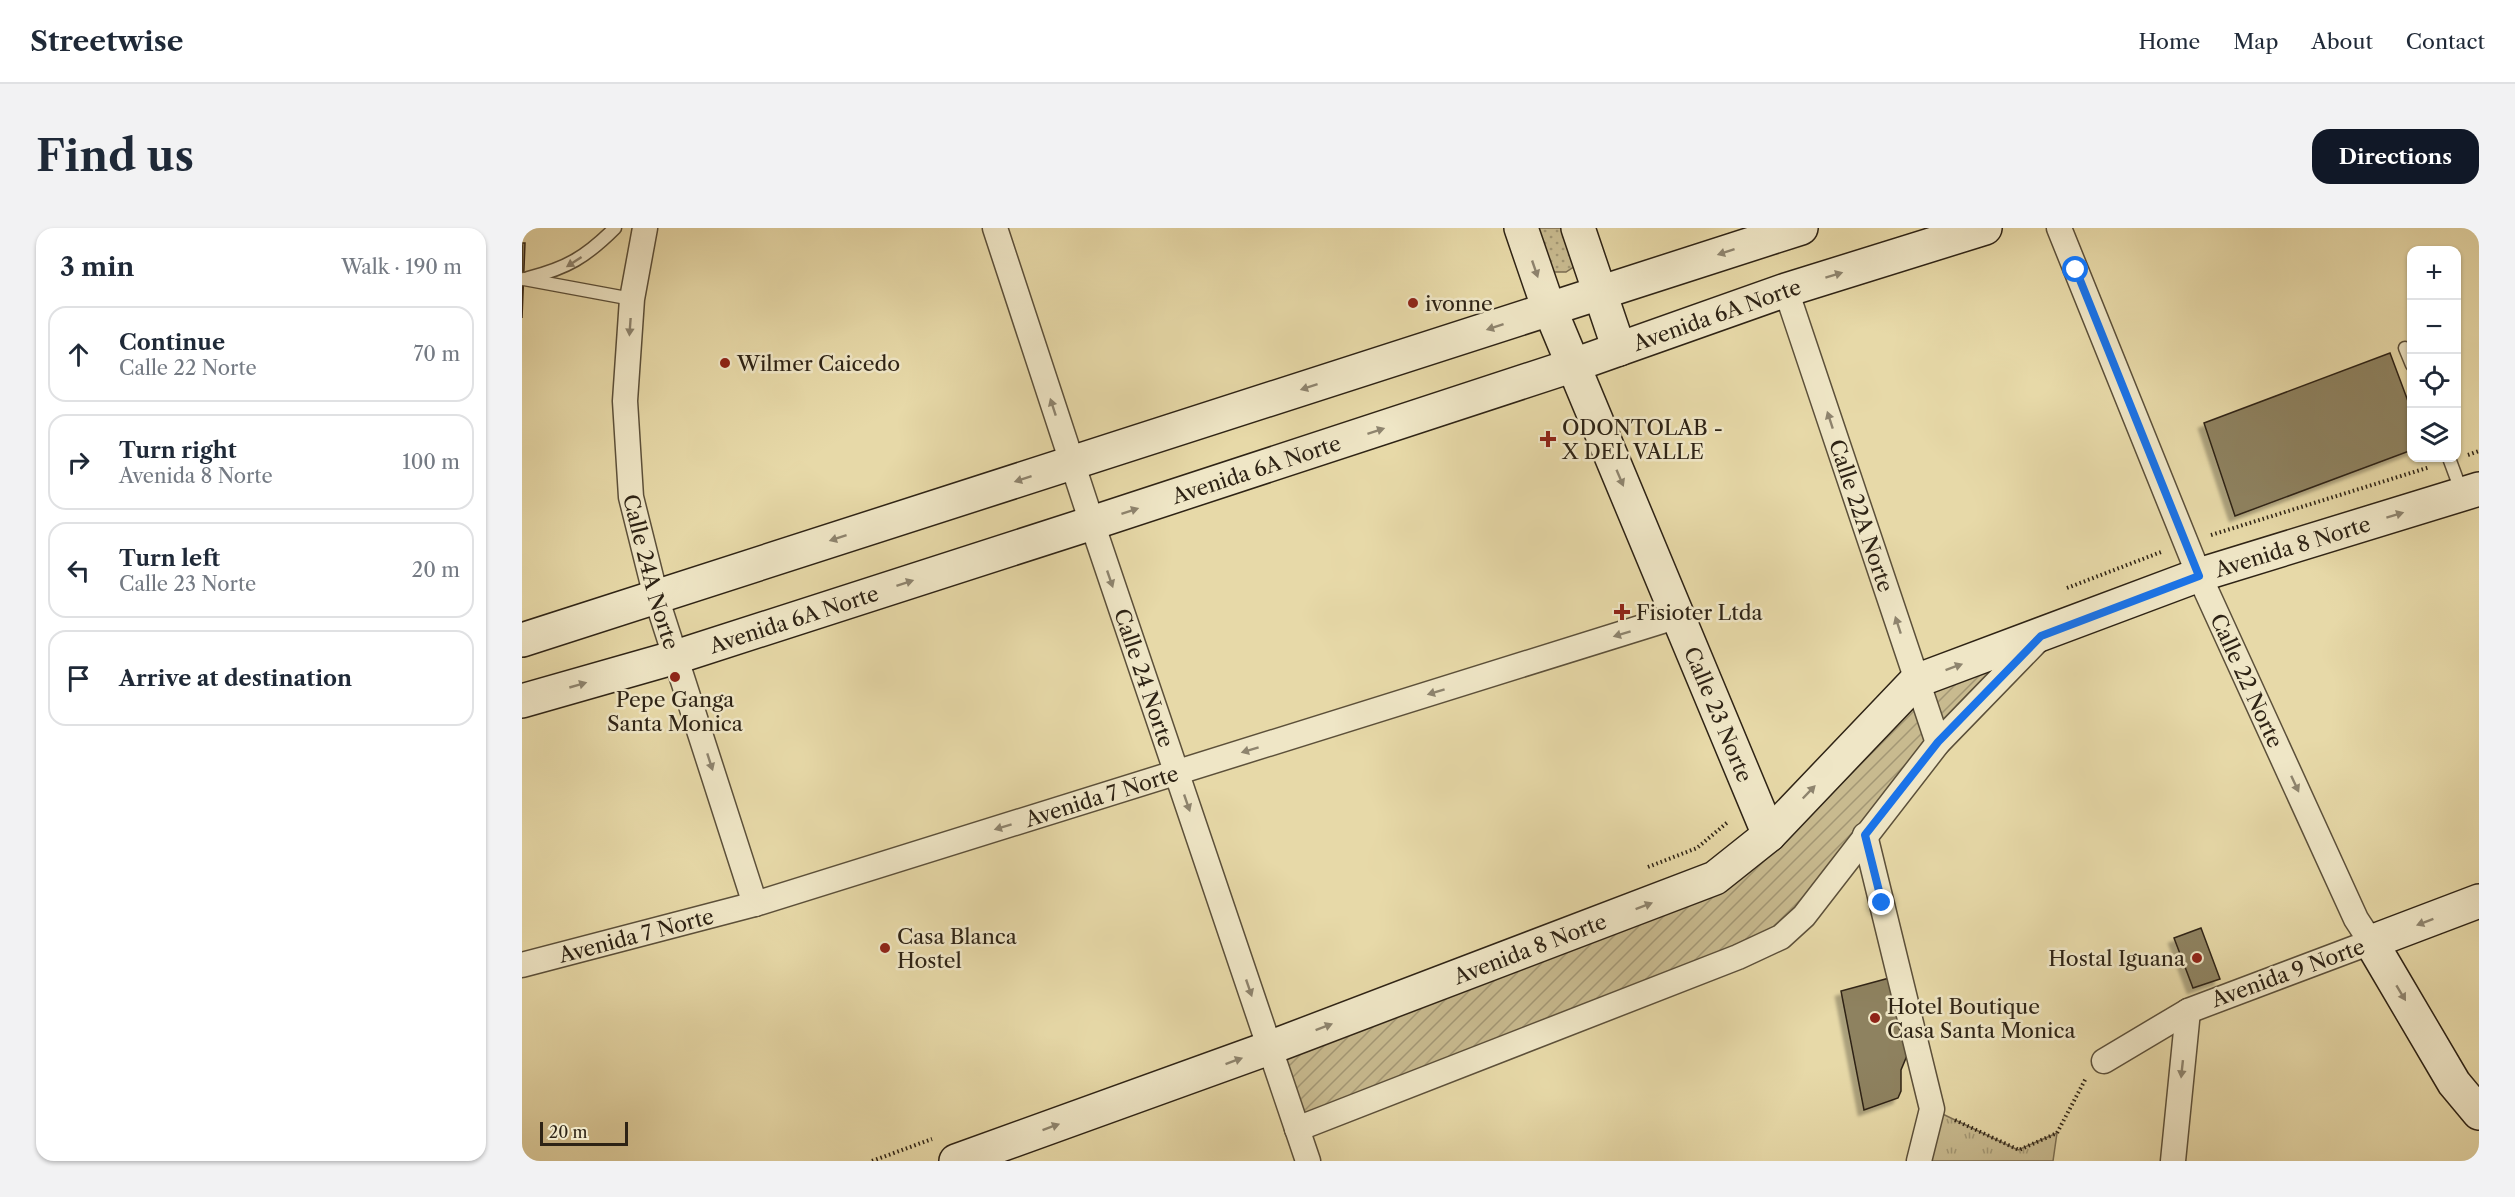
<!DOCTYPE html>
<meta charset="utf-8">
<style>
:root{--surface:#fff;--page:#f2f2f3;--text:#1f2937;--muted:#747a83;--line:#e0e1e3;--accent:#111827}
body{margin:0;font-family:"Libre Caslon Text",serif;background:var(--page);color:var(--text)}
.controls{position:absolute;right:18px;top:18px;display:grid;overflow:hidden;border-radius:12px;box-shadow:0 2px 4px #0004}
.controls button{width:54px;height:54px;display:grid;place-items:center;padding:0;border:0;border-bottom:2px solid var(--line);background:var(--surface);color:var(--text);font:30px sans-serif}
.scale{position:absolute;left:18px;bottom:15px;width:88px;box-sizing:border-box;padding-left:6px;border:3px solid #2e2315;border-top:0;font-size:16px;line-height:21px;white-space:nowrap;color:#2e2315;-webkit-text-stroke:4px #efe6c6;paint-order:stroke}
.stop{position:absolute;width:18px;height:18px;margin:-14px;border:4px solid #1a73e8;border-radius:50%;background:#fff}
.stop.end{background:#1a73e8;border-color:#fff;box-shadow:0 2px 6px #0008}
.list{margin:0;padding:0;list-style:none}
h2{display:flex;justify-content:space-between;align-items:center;height:78px;margin:0;padding:0 24px;font-size:26px}
h2 small{font-size:20px;font-weight:400;color:var(--muted)}
.list li{display:grid;grid-template-columns:39px 1fr auto;gap:18px;align-items:center;box-sizing:border-box;height:96px;margin:0 12px 12px;padding:0 12px;border:2px solid var(--line);border-radius:18px}
.list b{display:block;font-size:22px;white-space:nowrap}
.list p{margin:0;font-size:20px;white-space:nowrap;color:var(--muted)}
.list em{font-size:20px;font-style:normal;color:var(--muted)}
.icon{flex:none;width:33px;height:33px;fill:none;stroke:currentColor;stroke-width:2;stroke-linecap:round;stroke-linejoin:round}
.map{position:relative;flex:none;width:1957px;height:933px;overflow:hidden;border-radius:18px}
header{display:flex;align-items:center;gap:36px;box-sizing:border-box;height:84px;padding:0 30px;background:var(--surface);border-bottom:2px solid var(--line)}
header strong{font-size:28px}
nav{display:flex;gap:33px;margin-inline-start:auto;font-size:21px}
.intro{display:flex;align-items:center;justify-content:space-between;box-sizing:border-box;height:144px;padding:0 36px}
h1{margin:0;font-size:42px}
.button{padding:15px 27px;border-radius:18px;background:var(--accent);color:#fff;font-size:21px;font-weight:700}
main{display:flex;gap:36px;padding:0 36px}
aside{flex:1;background:var(--surface);border-radius:18px;box-shadow:0 2px 4px #0004}
.map>svg:first-child{display:block}
</style>
<header>
<strong>Streetwise</strong>
<nav><a>Home</a><a>Map</a><a>About</a><a>Contact</a></nav>
</header>
<div class="intro"><h1>Find us</h1><a class="button">Directions</a></div>
<main>
<aside>
<h2>3 min<small>Walk · 190 m</small></h2>
<ul class="list">
<li><svg class="icon" aria-label="ahead" viewBox="0 0 24 24"><path d="M12 20V5M6 11l6-6 6 6"/></svg><div><b>Continue</b><p>Calle 22 Norte</p></div><em>70 m</em></li>
<li><svg class="icon" aria-label="right" viewBox="0 0 24 24"><path d="M7 20v-9h11M14 6l5 5-5 5"/></svg><div><b>Turn right</b><p>Avenida 8 Norte</p></div><em>100 m</em></li>
<li><svg class="icon" aria-label="left" viewBox="0 0 24 24"><path d="M17 20v-9H6M10 6l-5 5 5 5"/></svg><div><b>Turn left</b><p>Calle 23 Norte</p></div><em>20 m</em></li>
<li><svg class="icon" aria-label="arrive" viewBox="0 0 24 24"><path d="M6 21V4h12l-3 4 3 4H6"/></svg><div><b>Arrive at destination</b></div></li>
</ul>
</aside>
<div class="map">
<svg width="1957" height="933" viewBox="0 0 1957 933">
<defs>
<pattern id="grass-dots" width="8" height="8" patternUnits="userSpaceOnUse" patternTransform="scale(1.5)"><rect width="8" height="8" fill="#c8ba8f"/><path d="M2 2h.1M6 6h.1" fill="none" stroke="#a39774" stroke-width="1.8" stroke-linecap="round"/></pattern>
<pattern id="park-tufts" width="24" height="20" patternUnits="userSpaceOnUse" patternTransform="scale(1.5)"><rect width="24" height="20" fill="#c8ba8f"/><path d="M3 7l-1-3M5 7V3M7 7l1-3M15 17l-1-3M17 17v-4M19 17l1-3" fill="none" stroke="#a39774"/></pattern>
<pattern id="garden-furrows" width="10" height="10" patternUnits="userSpaceOnUse" patternTransform="scale(1.5)"><rect width="10" height="10" fill="#c8ba8f"/><path d="M-1 1l2-2M0 10L10 0M9 11l2-2" fill="none" stroke="#a39774"/></pattern>
<filter id="shadow"><feDropShadow dx="-5.5" dy="5.5" stdDeviation="1.5" flood-color="#0004"/></filter>
</defs>
<rect width="100%" height="100%" fill="#e7d9a8"/>
<filter id="stains"><feTurbulence type="fractalNoise" baseFrequency=".00333" numOctaves="4"/><feColorMatrix values="0 0 0 0 .2 0 0 0 0 .09 0 0 0 0 .02 0 0 0 .5 -.17"/></filter>
<radialGradient id="worn" r=".72"><stop offset=".6" stop-color="#630" stop-opacity="0"/><stop offset="1" stop-color="#630" stop-opacity=".3"/></radialGradient>
<polygon fill="url(#grass-dots)" stroke="#7b6e52" stroke-width="1.5" points="1004,0 1054,0 1053,38 1044,44 1029,44"/>
<polygon fill="url(#park-tufts)" stroke="#7b6e52" stroke-width="1.5" points="1410,881 1496,922 1535,905 1531,933 1397,933"/>
<polygon fill="url(#garden-furrows)" stroke="#7b6e52" stroke-width="1.5" points="1519,408 1282,688 775,901 747,820 1193,651 1394,453"/>
<g fill="#8e8261" stroke="#2e2315" stroke-width="1.5" filter="url(#shadow)">
<polygon points="0,15 3,15 0,90"/>
<polygon points="1868,125 1890,184 1890,222 1713,288 1682,195"/>
<polygon points="1679,700 1698,751 1671,760 1652,710"/>
<polygon points="1371,749 1389,818 1379,842 1379,863 1376,870 1342,882 1319,763"/>
</g>
<g fill="none" stroke-linecap="round" stroke-linejoin="round">
<defs>
<g id="lane">
<path d="M6,50c39,-10 58,-21 87,-50"/>
<polyline points="2,51 110,71"/>
<polyline points="1883,120 1890,137"/>
<polyline points="1927,230 1940,265"/>
</g>
<g id="street">
<path id="s1" d="M123,0l-13,71 -7,102 6,96 25,100 99,307"/>
<path id="s2" d="M473,0l97,295 216,638"/>
<path id="s3" d="M1537,0l140,347 157,344 15,23 -183,69 -84,50"/>
<path id="s4" d="M1264,62l152,453"/>
<polyline points="1343,607 1410,881 1397,933"/>
<path id="s5" d="M0,737l233,-61 923,-288"/>
<polyline points="775,901 1216,729 1259,709 1282,688 1416,515 1517,411"/>
<polyline points="1651,933 1666,783"/>
</g>
<g id="secondary">
<path id="s6" d="M999,0l23,67 225,540"/>
<polyline points="1056,0 1097,121"/>
<polyline points="0,412 1279,0"/>
<path id="s7" d="M0,473l154,-44 416,-134 482,-158 212,-75 199,-62"/>
<polyline points="1957,673 1849,714 1932,855 1957,885"/>
<path id="s8" d="M434,933l313,-113 446,-170 54,-43 147,-154 283,-106 280,-86"/>
</g>
</defs>
<use href="#lane" stroke="#5c503a" stroke-width="15"/>
<use href="#street" stroke="#5c503a" stroke-width="27"/>
<use href="#secondary" stroke="#2e2315" stroke-width="36"/>
<g stroke="#2e2315" stroke-width="4" stroke-dasharray="1.5 3" stroke-linecap="butt">
<polyline points="1946,227 1957,223"/>
<polyline points="1689,307 1908,239"/>
<polyline points="1545,360 1639,324"/>
<polyline points="1126,639 1175,620 1207,593"/>
<polyline points="1433,892 1497,922 1535,905 1564,850"/>
<polyline points="350,933 410,911"/>
</g>
<use href="#lane" stroke="#efe6c6" stroke-width="12"/>
<use href="#street" stroke="#efe6c6" stroke-width="24"/>
<use href="#secondary" stroke="#efe6c6" stroke-width="33"/>
</g>
<defs><path id="oneway-solid" d="M-6-.8H1V-3.2L6.5 0L1 3.2V.8H-6Z" transform="scale(1.5)"/></defs>
<g fill="#8e846e">
<use href="#oneway-solid" transform="translate(1204 24) rotate(162)"/>
<use href="#oneway-solid" transform="translate(52 34) rotate(147)"/>
<use href="#oneway-solid" transform="translate(1013 41) rotate(71)"/>
<use href="#oneway-solid" transform="translate(1312 47) rotate(-17)"/>
<use href="#oneway-solid" transform="translate(108 99) rotate(94)"/>
<use href="#oneway-solid" transform="translate(973 99) rotate(162)"/>
<use href="#oneway-solid" transform="translate(787 159) rotate(162)"/>
<use href="#oneway-solid" transform="translate(531 179) rotate(-108)"/>
<use href="#oneway-solid" transform="translate(1308 192) rotate(-108)"/>
<use href="#oneway-solid" transform="translate(854 203) rotate(-18)"/>
<use href="#oneway-solid" transform="translate(1098 250) rotate(67)"/>
<use href="#oneway-solid" transform="translate(501 251) rotate(162)"/>
<use href="#oneway-solid" transform="translate(608 283) rotate(-18)"/>
<use href="#oneway-solid" transform="translate(1873 287) rotate(-17)"/>
<use href="#oneway-solid" transform="translate(316 310) rotate(162)"/>
<use href="#oneway-solid" transform="translate(588 351) rotate(71)"/>
<use href="#oneway-solid" transform="translate(383 355) rotate(-18)"/>
<use href="#oneway-solid" transform="translate(1376 397) rotate(-108)"/>
<use href="#oneway-solid" transform="translate(1100 406) rotate(163)"/>
<use href="#oneway-solid" transform="translate(1432 439) rotate(-20)"/>
<use href="#oneway-solid" transform="translate(56 457) rotate(-16)"/>
<use href="#oneway-solid" transform="translate(914 464) rotate(163)"/>
<use href="#oneway-solid" transform="translate(728 522) rotate(163)"/>
<use href="#oneway-solid" transform="translate(188 534) rotate(72)"/>
<use href="#oneway-solid" transform="translate(1773 556) rotate(65)"/>
<use href="#oneway-solid" transform="translate(1287 564) rotate(-46)"/>
<use href="#oneway-solid" transform="translate(665 575) rotate(71)"/>
<use href="#oneway-solid" transform="translate(481 599) rotate(163)"/>
<use href="#oneway-solid" transform="translate(1122 678) rotate(-21)"/>
<use href="#oneway-solid" transform="translate(1903 694) rotate(159)"/>
<use href="#oneway-solid" transform="translate(727 760) rotate(71)"/>
<use href="#oneway-solid" transform="translate(1879 765) rotate(59)"/>
<use href="#oneway-solid" transform="translate(802 799) rotate(-21)"/>
<use href="#oneway-solid" transform="translate(712 833) rotate(-20)"/>
<use href="#oneway-solid" transform="translate(1660 841) rotate(96)"/>
<use href="#oneway-solid" transform="translate(529 899) rotate(-20)"/>
</g>
<g fill="none" stroke-linecap="round" stroke-linejoin="round">
<polyline stroke="#1a73e8" stroke-width="8" points="1360,675 1343,607 1416,514 1519,408 1677,348 1554,42"/>
</g>
<g fill="#8f2418" stroke="#efe6c6" stroke-width="2">
<circle cx="891" cy="75" r="6"/>
<circle cx="203" cy="135" r="6"/>
<path d="M1023 202h6v6h6v6h-6v6h-6v-6h-6v-6h6z"/>
<path d="M1097 375h6v6h6v6h-6v6h-6v-6h-6v-6h6z"/>
<circle cx="153" cy="449" r="6"/>
<circle cx="363" cy="720" r="6"/>
<circle cx="1675" cy="730" r="6"/>
<circle cx="1353" cy="790" r="6"/>
</g>
<g text-anchor="middle" dominant-baseline="central" stroke-width="5" stroke-linejoin="round" paint-order="stroke">
<g font-size="21" fill="#2e2315" stroke="#efe6c6" text-anchor="start">
<text x="903" y="75">ivonne</text>
<text x="215" y="135">Wilmer Caicedo</text>
<text x="1040" y="199">ODONTOLAB -<tspan x="1040" dy="24">X DEL VALLE</tspan></text>
<text x="1114" y="384">Fisioter Ltda</text>
<text x="153" y="471" text-anchor="middle">Pepe Ganga<tspan x="153" dy="24">Santa Monica</tspan></text>
<text x="375" y="708">Casa Blanca<tspan x="375" dy="24">Hostel</tspan></text>
<text x="1663" y="730" text-anchor="end">Hostal Iguana</text>
<text x="1365" y="778">Hotel Boutique<tspan x="1365" dy="24">Casa Santa Monica</tspan></text>
</g>
<g font-size="21" fill="#2e2315" stroke="#efe6c6">
<text stroke="none"><textPath href="#s7" startOffset="1256">Avenida 6A Norte</textPath></text>
<text stroke="none"><textPath href="#s7" startOffset="770">Avenida 6A Norte</textPath></text>
<text stroke="none"><textPath href="#s4" startOffset="238">Calle 22A Norte</textPath></text>
<text stroke="none"><textPath href="#s8" startOffset="1492">Avenida 8 Norte</textPath></text>
<text stroke="none"><textPath href="#s1" startOffset="348">Calle 24A Norte</textPath></text>
<text stroke="none"><textPath href="#s7" startOffset="284">Avenida 6A Norte</textPath></text>
<text stroke="none"><textPath href="#s2" startOffset="474">Calle 24 Norte</textPath></text>
<text stroke="none"><textPath href="#s3" startOffset="490">Calle 22 Norte</textPath></text>
<text stroke="none"><textPath href="#s6" startOffset="525">Calle 23 Norte</textPath></text>
<text stroke="none"><textPath href="#s5" startOffset="604">Avenida 7 Norte</textPath></text>
<text stroke="none"><textPath href="#s5" startOffset="118">Avenida 7 Norte</textPath></text>
<text stroke="none"><textPath href="#s8" startOffset="612">Avenida 8 Norte</textPath></text>
<text transform="translate(1766 745) rotate(-20)">Avenida 9 Norte</text>
</g>
</g>
<rect width="100%" height="100%" filter="url(#stains)"/>
<rect width="100%" height="100%" fill="url(#worn)"/>
</svg>
<div class="controls">
<button>+</button>
<button>−</button>
<button><svg class="icon" aria-label="locate" viewBox="0 0 24 24"><circle cx="12" cy="12" r="6"/><path d="M12 2v4M12 18v4M2 12h4M18 12h4"/></svg></button>
<button><svg class="icon" aria-label="layers" viewBox="0 0 24 24"><path d="M12 4l9 5-9 5-9-5zM3 14l9 5 9-5"/></svg></button>
</div>
<div class="scale">20 m</div>
<div class="stop" style="left:1554px;top:42px"></div>
<div class="stop end" style="left:1360px;top:675px"></div>
</div>
</main>
